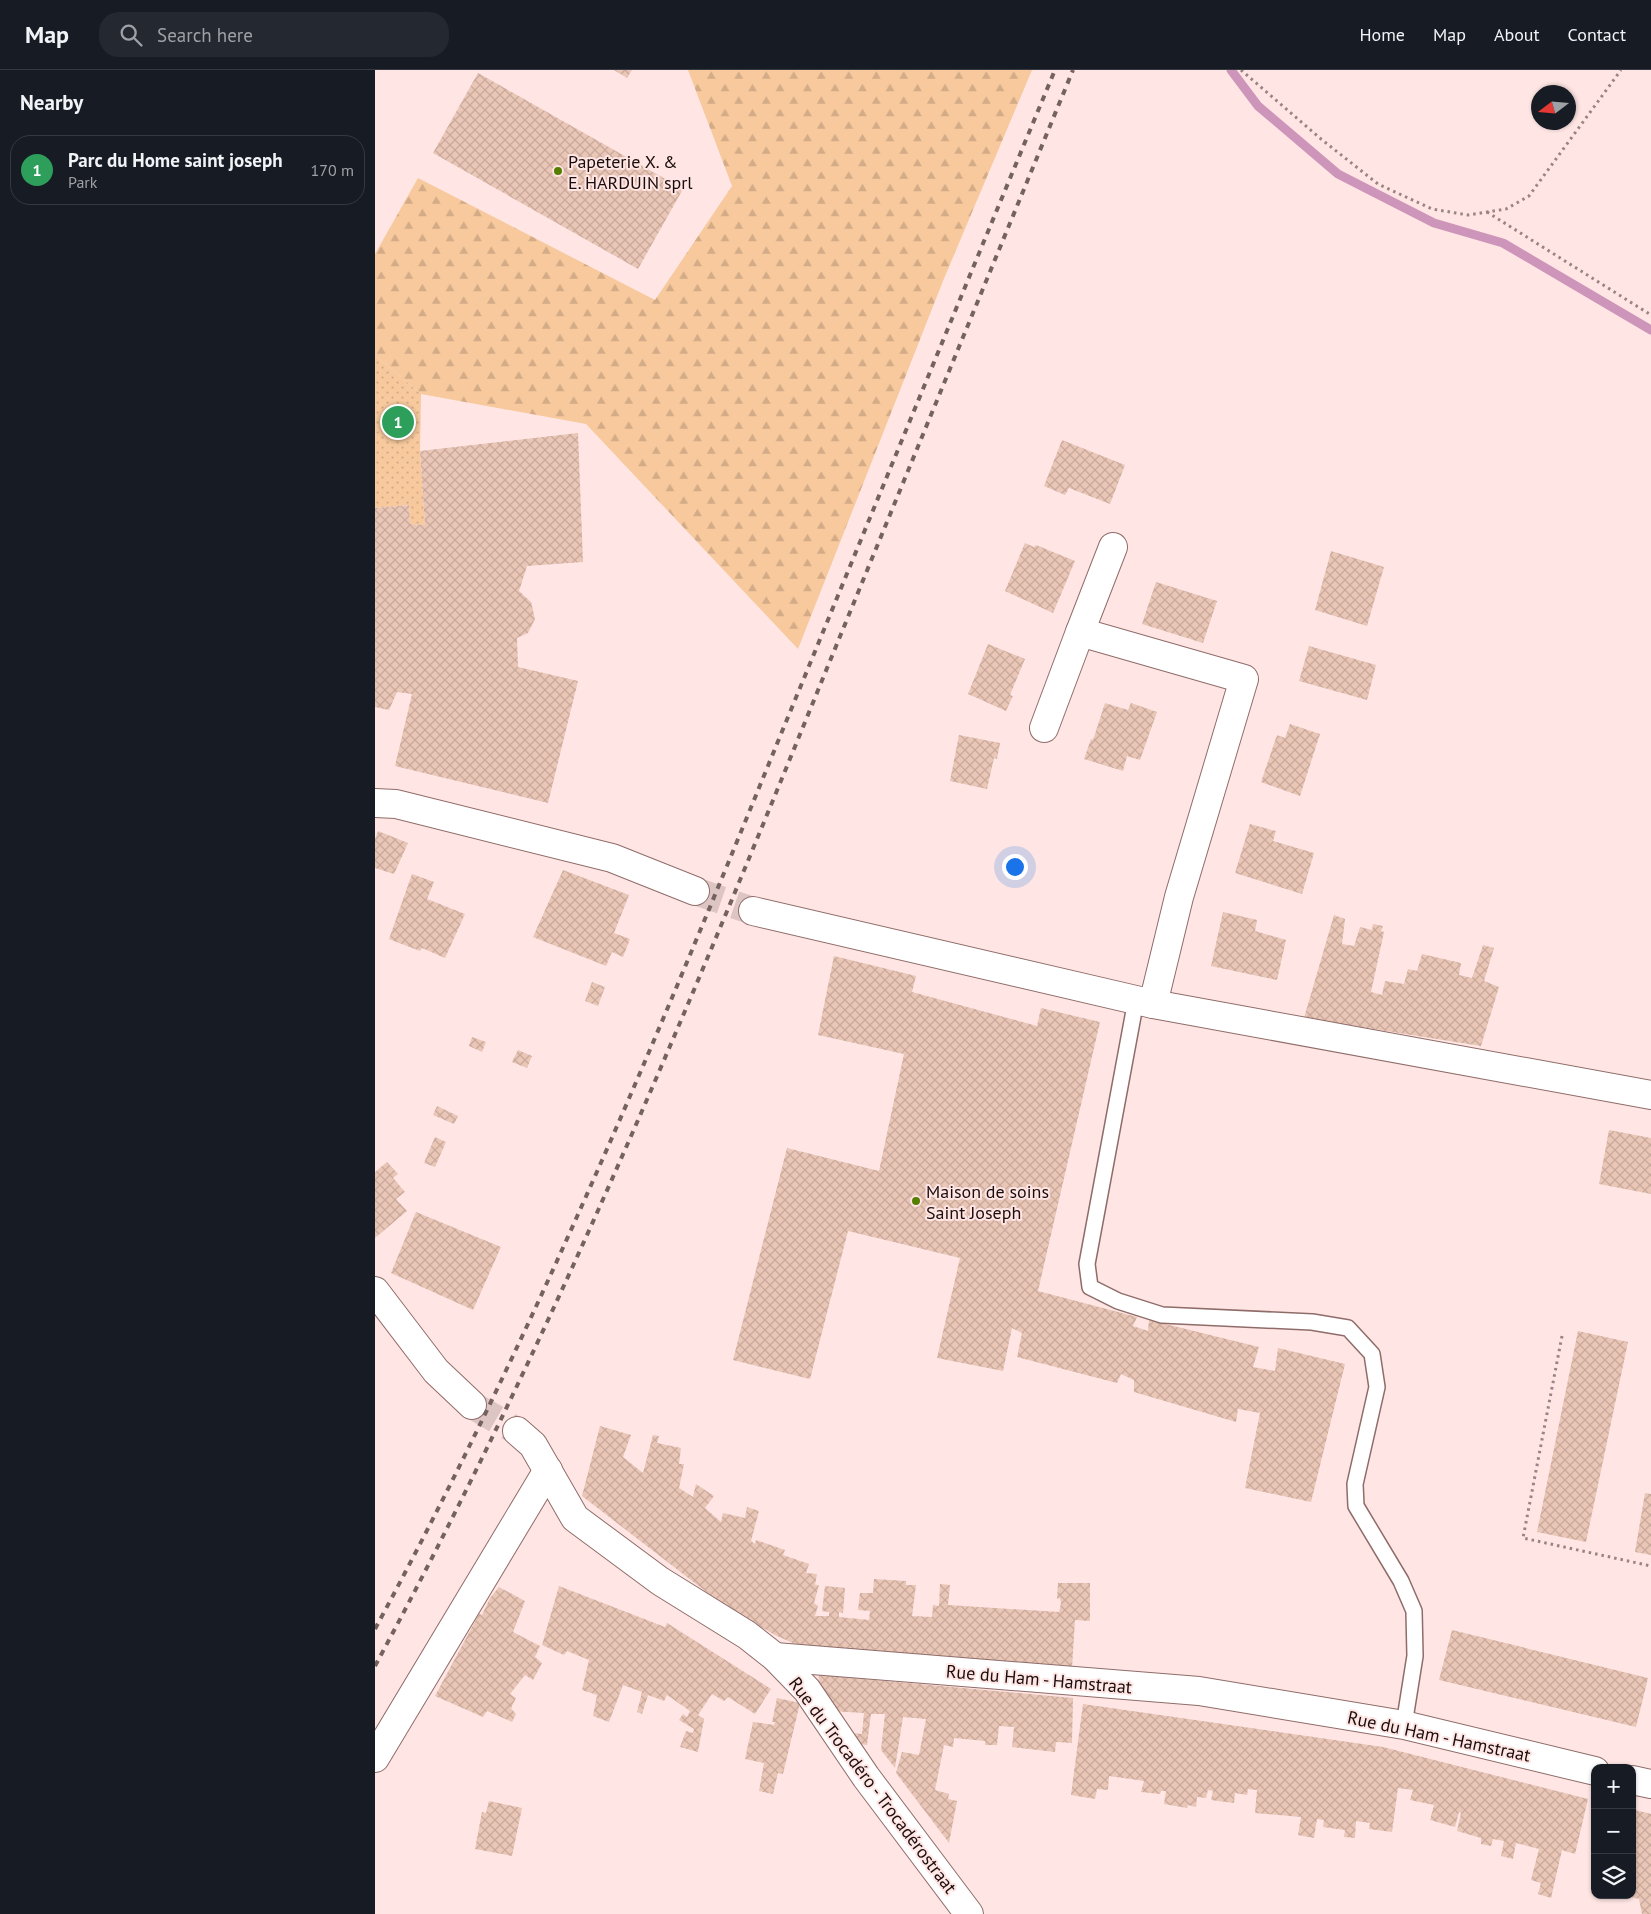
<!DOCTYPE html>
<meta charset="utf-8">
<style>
:root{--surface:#171b24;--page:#242831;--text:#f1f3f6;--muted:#9ea1a6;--line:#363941;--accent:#2563eb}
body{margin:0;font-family:"PT Sans",sans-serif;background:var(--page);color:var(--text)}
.controls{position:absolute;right:15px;bottom:15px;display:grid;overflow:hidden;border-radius:10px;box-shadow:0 1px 4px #0004}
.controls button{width:45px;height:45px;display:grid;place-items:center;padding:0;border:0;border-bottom:1px solid var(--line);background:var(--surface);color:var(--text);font:25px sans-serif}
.compass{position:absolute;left:1156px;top:15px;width:45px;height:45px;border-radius:50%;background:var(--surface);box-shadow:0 1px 4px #0004;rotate:254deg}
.you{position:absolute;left:639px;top:796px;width:18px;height:18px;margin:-12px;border:4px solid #fff;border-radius:50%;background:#1a73e8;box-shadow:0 0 0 8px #1a73e833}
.badge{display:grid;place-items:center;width:32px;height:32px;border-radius:50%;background:var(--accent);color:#fff;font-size:16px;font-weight:700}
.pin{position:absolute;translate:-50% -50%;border:2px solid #fff;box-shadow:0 1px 5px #0006}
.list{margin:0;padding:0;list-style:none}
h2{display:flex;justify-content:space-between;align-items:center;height:65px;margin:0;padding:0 20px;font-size:21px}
h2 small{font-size:16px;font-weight:400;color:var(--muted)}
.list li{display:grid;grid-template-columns:32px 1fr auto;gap:15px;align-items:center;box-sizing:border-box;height:70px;margin:0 10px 10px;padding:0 10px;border:1px solid var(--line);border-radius:20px}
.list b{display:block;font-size:19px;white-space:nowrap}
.list p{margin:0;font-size:16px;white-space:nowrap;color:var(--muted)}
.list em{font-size:16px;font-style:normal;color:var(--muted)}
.icon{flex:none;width:28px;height:28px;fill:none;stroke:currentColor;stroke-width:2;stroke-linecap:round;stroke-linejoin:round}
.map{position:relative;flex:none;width:1276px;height:1844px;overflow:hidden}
header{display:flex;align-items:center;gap:30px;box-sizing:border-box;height:70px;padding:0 25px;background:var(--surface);border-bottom:1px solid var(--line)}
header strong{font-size:24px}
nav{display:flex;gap:28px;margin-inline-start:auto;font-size:18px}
.search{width:350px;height:45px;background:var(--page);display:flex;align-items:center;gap:12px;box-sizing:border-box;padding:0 18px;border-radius:20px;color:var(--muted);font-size:19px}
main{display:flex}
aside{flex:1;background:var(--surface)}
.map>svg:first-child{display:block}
</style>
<header>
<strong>Map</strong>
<div class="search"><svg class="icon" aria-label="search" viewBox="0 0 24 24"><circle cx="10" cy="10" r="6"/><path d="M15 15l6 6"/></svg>Search here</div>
<nav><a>Home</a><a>Map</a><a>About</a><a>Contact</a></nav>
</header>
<main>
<aside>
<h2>Nearby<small></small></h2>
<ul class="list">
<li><span class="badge" style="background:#2e9e5b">1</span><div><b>Parc du Home saint joseph</b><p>Park</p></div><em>170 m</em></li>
</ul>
</aside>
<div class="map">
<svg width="1276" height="1844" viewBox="0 0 1276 1844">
<defs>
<pattern id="grass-dots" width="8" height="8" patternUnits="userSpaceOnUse" patternTransform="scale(1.25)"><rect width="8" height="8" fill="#f7c99d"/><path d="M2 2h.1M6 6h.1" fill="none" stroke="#d3ab86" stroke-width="1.8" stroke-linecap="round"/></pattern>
<pattern id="forest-firs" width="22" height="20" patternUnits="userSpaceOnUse" patternTransform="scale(1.25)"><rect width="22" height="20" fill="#f7c99d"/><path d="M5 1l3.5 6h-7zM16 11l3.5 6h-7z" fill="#d3ab86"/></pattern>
<pattern id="building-cross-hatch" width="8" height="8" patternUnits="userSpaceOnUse" patternTransform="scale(1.25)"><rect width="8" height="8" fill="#eac6b7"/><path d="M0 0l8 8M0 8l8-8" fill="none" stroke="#c8a99c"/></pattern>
</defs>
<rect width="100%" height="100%" fill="#ffe6e4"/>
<polygon fill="url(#grass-dots)" points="0,285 46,324 45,381 50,455 35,454 34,435 0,438"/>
<polygon fill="url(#forest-firs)" points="313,0 657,0 568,211 423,579 211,354 46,324 0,285 0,184 43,108 280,230 357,116"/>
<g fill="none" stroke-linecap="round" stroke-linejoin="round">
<polyline stroke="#ce95ba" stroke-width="9" points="856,0 883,36 963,104 1059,153 1128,173 1276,260"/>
</g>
<g fill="url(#building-cross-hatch)">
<polygon points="239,0 257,0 252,8"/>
<polygon points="103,3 308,119 263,199 58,83"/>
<polygon points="203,363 208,492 152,496 144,521 156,532 160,549 153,563 142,568 143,597 203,611 173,733 20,696 37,624 22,622 14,640 0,637 0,438 34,435 35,454 50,455 45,381"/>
<polygon points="687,370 750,395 735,434 694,418 690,425 669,416"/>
<polygon points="650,473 659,477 661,475 700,491 678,543 630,521"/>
<polygon points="956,481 1009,497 992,556 940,540"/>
<polygon points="781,512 842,531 828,573 767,554"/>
<polygon points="613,574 650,589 635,625 638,626 631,641 593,624"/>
<polygon points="934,576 1001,595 992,630 924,611"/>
<polygon points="730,633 753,640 756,633 782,642 765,690 752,686 748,701 709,689 716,669 718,670"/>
<polygon points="915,654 945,664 925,726 886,712 902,665 910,668"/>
<polygon points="584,665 625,673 622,689 619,688 612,719 575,711"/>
<polygon points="875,754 901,761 898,771 939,783 927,824 860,803"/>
<polygon points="3,761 33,773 19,804 0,798 0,769"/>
<polygon points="188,800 254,825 239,863 255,869 248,887 237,882 231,896 158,867"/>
<polygon points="37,804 59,812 52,829 90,844 70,888 47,878 45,881 14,869"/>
<polygon points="848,842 882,850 880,861 911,870 902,910 836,896"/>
<polygon points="959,845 970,849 967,874 979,876 985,857 997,860 998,854 1008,856 1006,861 1009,862 996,922 1007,925 1010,911 1029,914 1033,899 1042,901 1047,884 1086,893 1084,905 1097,908 1108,875 1119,878 1109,911 1124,917 1106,976 929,948"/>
<polygon points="459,886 541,906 537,922 662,956 666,938 725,952 663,1221 762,1247 758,1256 773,1261 774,1250 884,1277 878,1297 900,1301 903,1278 970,1294 936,1432 870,1418 885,1343 863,1339 861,1352 759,1322 759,1310 746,1304 742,1313 642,1287 647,1263 637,1258 628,1301 562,1288 585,1188 473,1161 435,1309 358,1290 412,1078 504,1101 529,984 443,965"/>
<polygon points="217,912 230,917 223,936 210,931"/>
<polygon points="97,967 111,972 107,982 94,976"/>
<polygon points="143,980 157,986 152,998 137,992"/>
<polygon points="62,1036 83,1046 79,1054 58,1045"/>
<polygon points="1234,1060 1276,1068 1276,1124 1224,1114"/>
<polygon points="60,1067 71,1072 60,1097 49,1093"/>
<polygon points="12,1092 23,1104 18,1108 30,1122 21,1129 32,1141 0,1168 0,1102"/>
<polygon points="41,1142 126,1177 98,1240 16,1203"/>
<polygon points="1203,1261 1253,1272 1211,1472 1162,1462"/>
<polygon points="225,1356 256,1365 248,1387 268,1403 278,1365 284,1366 282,1373 306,1378 304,1394 309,1394 304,1418 318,1427 321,1414 339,1426 330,1438 346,1452 348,1443 370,1448 372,1437 384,1441 376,1471 380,1474 381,1470 410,1480 408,1485 434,1494 431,1503 442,1504 440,1515 444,1515 439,1533 443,1536 440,1546 454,1546 454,1542 447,1541 450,1516 470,1518 468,1543 464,1542 464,1547 494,1550 495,1541 483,1540 485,1523 498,1523 499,1509 531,1511 531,1515 541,1515 537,1546 557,1547 558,1535 564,1536 565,1514 575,1515 573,1535 684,1542 686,1533 685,1528 682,1529 683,1513 715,1513 715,1551 700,1550 697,1598 422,1575 400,1565 347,1534 207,1426"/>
<polygon points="1270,1423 1276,1424 1276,1485 1260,1482"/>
<polygon points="184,1516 290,1557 292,1553 396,1619 380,1644 353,1627 349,1631 337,1624 323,1645 329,1649 323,1682 305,1677 311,1661 318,1663 319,1659 304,1650 308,1644 312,1647 315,1641 292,1625 289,1631 273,1625 267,1644 262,1642 267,1622 248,1615 234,1652 218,1646 222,1625 207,1620 214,1590 192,1581 189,1585 167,1575"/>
<polygon points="124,1517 150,1531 138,1562 165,1576 160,1587 167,1593 158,1610 150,1605 135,1624 141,1628 136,1638 141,1644 137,1652 112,1641 108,1647 60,1626 104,1544 107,1545 115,1528"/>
<polygon points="1077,1560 1273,1608 1261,1657 1064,1610"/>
<polygon points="444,1605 698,1628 697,1673 681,1672 680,1682 637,1677 639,1657 624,1656 622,1675 610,1675 610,1671 579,1668 578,1677 569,1675 560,1720 574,1724 573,1729 582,1731 574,1773 521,1703 527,1682 544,1685 551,1649 528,1647 520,1698 506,1680 510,1644 496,1644 492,1675 476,1673 467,1662 487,1664 489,1643 456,1641 442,1623"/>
<polygon points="402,1628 425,1633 408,1704 403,1703 398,1724 384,1721 389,1693 370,1689 378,1652 399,1655 400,1652 397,1652"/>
<polygon points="708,1634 1008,1677 1213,1729 1200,1784 1187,1780 1176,1828 1163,1824 1166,1813 1156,1810 1164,1779 1141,1773 1138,1789 1126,1786 1129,1771 1118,1769 1116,1776 1106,1774 1106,1768 1082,1761 1086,1743 1084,1742 1080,1757 1055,1750 1059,1735 1035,1730 1038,1720 1023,1718 1017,1762 994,1759 995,1753 981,1751 980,1768 969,1767 970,1760 948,1757 949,1750 942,1749 939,1768 923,1765 926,1747 880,1743 882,1720 873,1719 872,1725 860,1723 859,1733 836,1730 838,1721 833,1720 831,1728 822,1727 821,1737 813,1735 812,1738 789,1734 791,1721 786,1721 785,1724 766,1722 769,1711 734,1706 733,1720 722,1719 720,1729 696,1725"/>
<polygon points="114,1731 147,1738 137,1786 100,1779 107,1742 111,1743"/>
<polygon points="1257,1739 1276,1744 1276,1844 1267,1844 1264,1829 1252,1826 1257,1825 1260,1795 1257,1794"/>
</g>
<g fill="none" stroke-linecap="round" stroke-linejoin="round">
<g stroke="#ddc5c4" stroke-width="28" stroke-dasharray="28 14" stroke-linecap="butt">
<polyline points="320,821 378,841"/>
<polyline points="97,1335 142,1361"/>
</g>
<defs>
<polyline id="service" points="761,930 712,1194 715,1217 743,1231 787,1245 937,1252 973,1258 997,1284 1002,1317 980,1414 981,1436 1026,1511 1039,1541 1040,1586 1029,1655"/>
<g id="minor">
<polyline points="738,477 705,562 869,609 804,827 778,934"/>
<polyline points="669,658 705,562"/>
<polyline points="0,733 21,734 237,788 320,821"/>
<polyline points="378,841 778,934 1276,1025"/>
<polyline points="0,1221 61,1301 97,1335"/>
<polyline points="142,1361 158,1375 200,1448 285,1511 372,1565 400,1587 432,1620 491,1707 594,1844"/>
<polyline points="400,1587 824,1621 1029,1655 1220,1701"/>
<polyline points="0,1688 173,1400"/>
<polyline points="1257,1710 1276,1714"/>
</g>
</defs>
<use href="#service" stroke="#8f6c69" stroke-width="18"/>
<use href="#minor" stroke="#8f6c69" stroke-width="30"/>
<g stroke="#988482" stroke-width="3" stroke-dasharray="2.5 4" stroke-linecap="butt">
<polyline points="866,0 946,69 1003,114 1057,139 1093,145 1131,139 1154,126 1246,0"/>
<polyline points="1112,142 1276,245"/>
<polyline points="1187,1266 1148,1468 1276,1496"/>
</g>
<use href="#service" stroke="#fff" stroke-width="15"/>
<use href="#minor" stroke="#fff" stroke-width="28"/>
<g stroke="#746261" stroke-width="4" stroke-dasharray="6 6" stroke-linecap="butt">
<path d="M0,1559c156,-288 282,-591 406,-895 91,-221 182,-443 274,-664"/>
<path d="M0,1596c173,-320 311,-652 448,-988 83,-203 167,-406 250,-608"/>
</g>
</g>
<g fill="#567f00" stroke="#ffe6e4" stroke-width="2">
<circle cx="183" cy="101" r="5"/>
<circle cx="541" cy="1131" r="5"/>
</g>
<g text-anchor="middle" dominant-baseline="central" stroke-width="4" stroke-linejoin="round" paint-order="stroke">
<g font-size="18" fill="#1a0d0c" stroke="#ffe6e4" text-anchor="start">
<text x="193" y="91">Papeterie X. &amp;<tspan x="193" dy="21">E. HARDUIN sprl</tspan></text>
<text x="551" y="1121">Maison de soins<tspan x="551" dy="21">Saint Joseph</tspan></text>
</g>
<g font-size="18" fill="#1a0d0c" stroke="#ffe6e4">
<text transform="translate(664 1609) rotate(5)">Rue du Ham - Hamstraat</text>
<text transform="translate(1064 1666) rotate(12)">Rue du Ham - Hamstraat</text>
<text transform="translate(498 1715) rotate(53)">Rue du Trocadéro - Trocadérostraat</text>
</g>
</g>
</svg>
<div class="controls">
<button>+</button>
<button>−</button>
<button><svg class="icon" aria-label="layers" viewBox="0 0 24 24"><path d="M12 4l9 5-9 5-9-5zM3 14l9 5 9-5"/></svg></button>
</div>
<svg class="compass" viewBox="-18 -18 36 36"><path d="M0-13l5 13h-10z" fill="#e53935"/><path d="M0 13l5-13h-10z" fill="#9ea1a6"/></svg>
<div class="you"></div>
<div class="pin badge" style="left:23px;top:352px;background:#2e9e5b">1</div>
</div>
</main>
